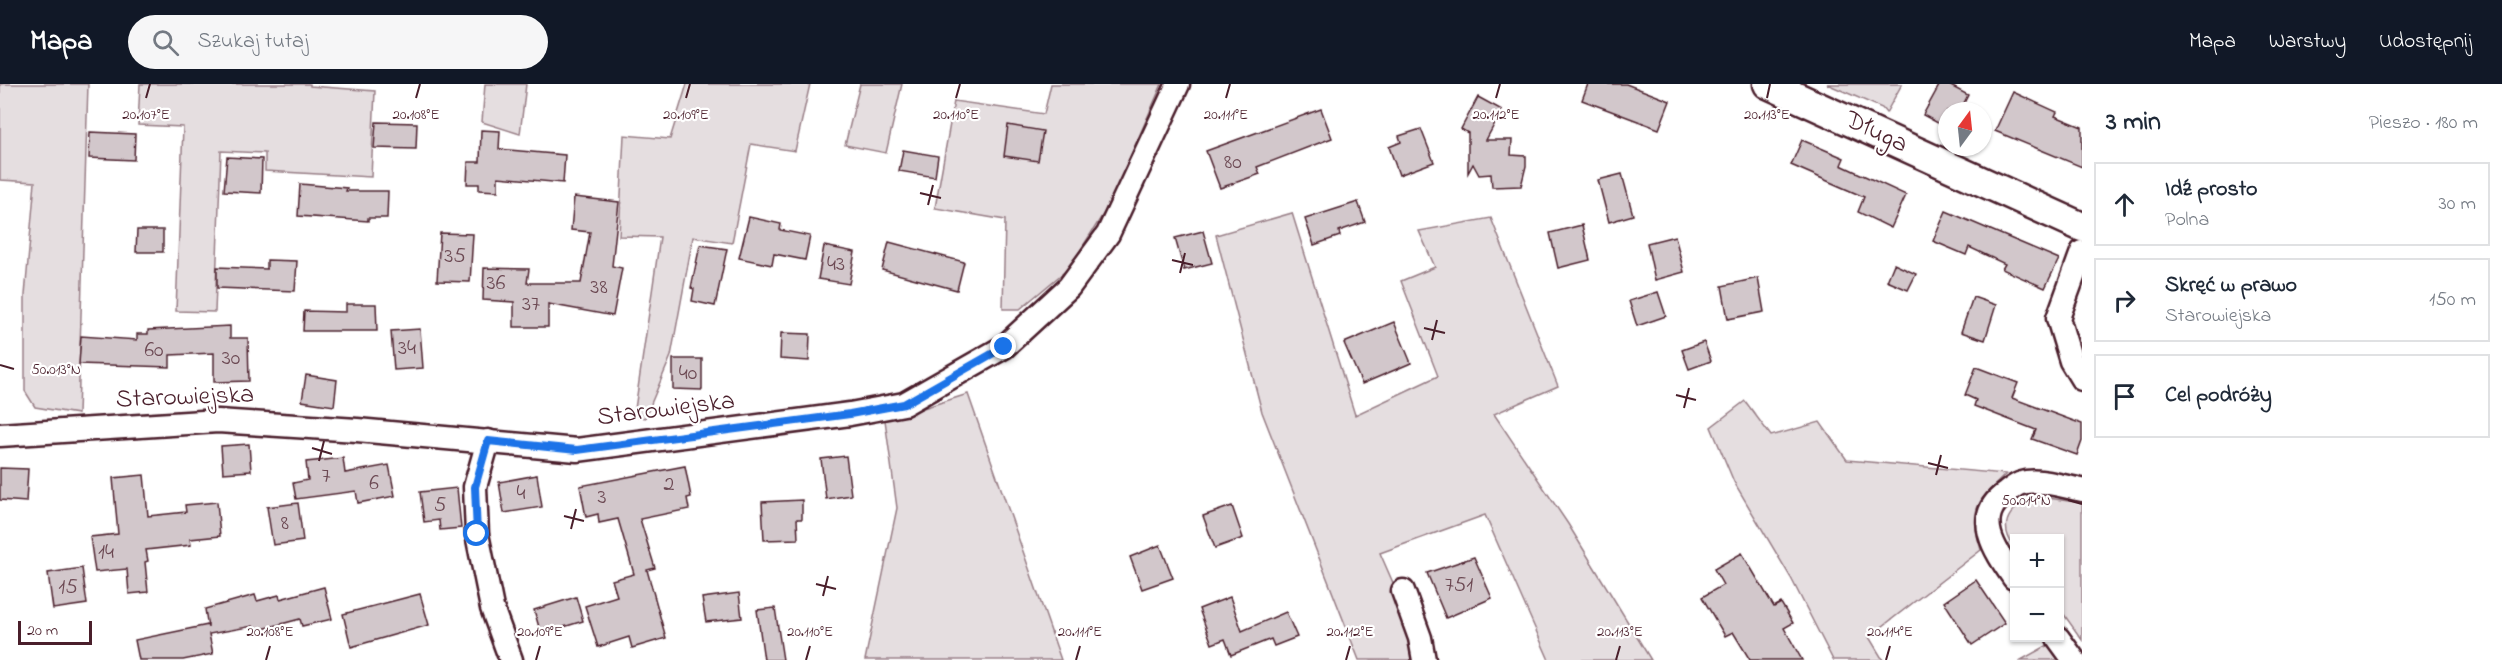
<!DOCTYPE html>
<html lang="pl">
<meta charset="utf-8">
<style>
:root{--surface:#fff;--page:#f6f6f7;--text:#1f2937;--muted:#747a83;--line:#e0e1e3;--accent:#111827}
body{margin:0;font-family:"Indie Flower",sans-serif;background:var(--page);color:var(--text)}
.controls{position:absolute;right:18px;bottom:18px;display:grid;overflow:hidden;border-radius:0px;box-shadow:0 2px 4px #0004}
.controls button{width:54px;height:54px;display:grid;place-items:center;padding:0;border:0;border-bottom:2px solid var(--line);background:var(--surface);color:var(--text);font:30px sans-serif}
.compass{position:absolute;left:1938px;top:18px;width:54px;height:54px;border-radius:50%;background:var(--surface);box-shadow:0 2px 4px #0004;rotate:15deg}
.scale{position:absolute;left:18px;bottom:15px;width:74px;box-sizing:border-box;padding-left:6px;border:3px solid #4a1f2b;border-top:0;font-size:16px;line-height:21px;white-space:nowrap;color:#4a1f2b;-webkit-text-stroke:4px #fff;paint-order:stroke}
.stop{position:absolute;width:18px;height:18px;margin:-14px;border:4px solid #1a73e8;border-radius:50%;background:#fff}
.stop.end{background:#1a73e8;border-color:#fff;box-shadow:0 2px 6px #0008}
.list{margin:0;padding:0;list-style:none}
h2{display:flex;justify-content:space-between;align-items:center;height:78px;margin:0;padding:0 24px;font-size:26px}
h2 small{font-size:20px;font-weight:400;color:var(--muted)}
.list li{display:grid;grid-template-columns:39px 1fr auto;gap:18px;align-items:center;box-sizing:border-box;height:84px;margin:0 12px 12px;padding:0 12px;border:2px solid var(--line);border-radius:0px}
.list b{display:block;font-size:22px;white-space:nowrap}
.list p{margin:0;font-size:20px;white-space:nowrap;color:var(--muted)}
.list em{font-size:20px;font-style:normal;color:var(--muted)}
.icon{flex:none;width:33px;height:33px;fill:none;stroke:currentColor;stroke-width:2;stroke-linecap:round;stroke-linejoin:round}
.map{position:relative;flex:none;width:2082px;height:576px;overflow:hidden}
header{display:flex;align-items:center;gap:36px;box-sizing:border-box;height:84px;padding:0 30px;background:var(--accent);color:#fff}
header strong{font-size:28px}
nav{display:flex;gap:33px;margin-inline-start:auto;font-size:21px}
.search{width:420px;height:54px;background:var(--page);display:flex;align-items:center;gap:15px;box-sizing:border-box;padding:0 21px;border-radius:33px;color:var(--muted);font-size:22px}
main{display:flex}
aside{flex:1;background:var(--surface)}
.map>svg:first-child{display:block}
</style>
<header>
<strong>Mapa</strong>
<div class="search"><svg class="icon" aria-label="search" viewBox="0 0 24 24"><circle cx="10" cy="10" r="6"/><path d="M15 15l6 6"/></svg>Szukaj tutaj</div>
<nav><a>Mapa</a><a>Warstwy</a><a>Udostępnij</a></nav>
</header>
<main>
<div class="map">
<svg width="2082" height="576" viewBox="0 0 2082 576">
<rect width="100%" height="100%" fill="#fff"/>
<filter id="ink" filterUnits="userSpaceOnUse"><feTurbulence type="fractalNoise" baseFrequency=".0167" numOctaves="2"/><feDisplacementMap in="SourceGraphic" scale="12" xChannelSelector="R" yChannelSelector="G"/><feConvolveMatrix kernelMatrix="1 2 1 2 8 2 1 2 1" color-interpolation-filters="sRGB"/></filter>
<g filter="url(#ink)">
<g fill="#e5dee0" stroke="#987e86" stroke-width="1.5">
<polygon points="0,0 88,0 78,330 35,323 25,307 25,211 35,98 0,96"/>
<polygon points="140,0 310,0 310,2 375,7 371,93 265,87 265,69 221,67 215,228 176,227 183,43 138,41"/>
<polygon points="485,0 526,0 520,50 482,38"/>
<polygon points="687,0 810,0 795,67 751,60 732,159 693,153 671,272 645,334 634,332 660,153 619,152 624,51 670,55"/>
<polygon points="860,0 902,0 886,69 845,61"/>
<polygon points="1051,0 1162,0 1109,121 1069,184 1020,225 1003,225 1005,136 935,124 954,17 1044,30"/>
<polygon points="1827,0 1902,0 1886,29 1882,24"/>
<polygon points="1292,129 1355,331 1438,292 1401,197 1435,183 1419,147 1491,134 1558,302 1494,330 1568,440 1651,576 1549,576 1485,431 1380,469 1394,501 1416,576 1359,576 1262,328 1216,151"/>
<polygon points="968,310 1061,576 865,576 897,424 885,336"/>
<path d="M1745,317l26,35 49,-14 27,38 159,14c-29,29 -38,33 -25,76l-112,87 14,23h-50l-42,-82 -57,-96 -23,-55z"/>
<path d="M2041,413l41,6v137l-22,-31v-71h-46v9c-19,-27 1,-44 27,-50z"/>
<polygon points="2048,561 2060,576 2021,576"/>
</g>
<g fill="#d2c7cb" stroke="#4a1f2b" stroke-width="1.5">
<polygon points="1588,0 1626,0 1670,17 1659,45 1582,16"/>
<polygon points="1940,0 1947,0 1968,11 1960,27 1947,27 1947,44 1923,31"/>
<polygon points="2013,8 2057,28 2055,32 2082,43 2082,83 1995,47"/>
<polygon points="1478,13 1502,26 1486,56 1512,56 1511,71 1526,72 1526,82 1521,102 1492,103 1491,90 1479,91 1473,80 1468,89 1468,49 1461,45"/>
<polygon points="1321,25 1332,54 1257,83 1260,90 1220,104 1206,67"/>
<polygon points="376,38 417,39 416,65 374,64"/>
<polygon points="1008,41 1043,47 1038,77 1004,72"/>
<polygon points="1421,45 1434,78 1399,91 1389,63 1401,58 1399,52"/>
<polygon points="481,46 500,47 499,65 565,71 563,99 498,93 498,107 479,106 479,100 467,100 468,78 480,78"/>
<polygon points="90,48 135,50 134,76 89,74"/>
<polygon points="1802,56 1844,74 1841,81 1906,111 1891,144 1858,128 1864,113 1791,81"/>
<polygon points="903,66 938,72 935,93 899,87"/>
<polygon points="227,73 262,75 261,109 224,107"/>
<polygon points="1622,90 1633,131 1609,138 1598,96"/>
<polygon points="300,100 347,104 346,107 388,107 387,134 368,134 368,137 298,132"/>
<polygon points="574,113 619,118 612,182 622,184 613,232 548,220 548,243 514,243 514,218 483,216 484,184 529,185 527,199 581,199 590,148 571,146"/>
<polygon points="1358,118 1365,138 1339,147 1340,152 1314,161 1305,135"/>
<polygon points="1946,127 2059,175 2045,204 2002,185 2005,180 1969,163 1966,171 1933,157"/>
<polygon points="749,133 781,140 780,146 810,152 805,176 774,170 772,181 739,174"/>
<polygon points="1582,141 1590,176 1558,184 1550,149"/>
<polygon points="137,146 163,146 163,168 136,168"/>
<polygon points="1203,147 1212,179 1184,186 1175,154"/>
<polygon points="440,149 473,150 470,198 437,197"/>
<polygon points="1675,152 1684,188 1655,196 1647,159"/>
<polygon points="889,158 964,178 957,206 882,186"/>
<polygon points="700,161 727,165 715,222 692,217 694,205 691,204"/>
<polygon points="824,162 855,168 849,200 818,195"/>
<polygon points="267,176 297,177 295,207 217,204 217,183 267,185"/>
<polygon points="1894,180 1916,190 1908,206 1887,197"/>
<polygon points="1758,194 1764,228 1728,235 1722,202"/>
<polygon points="1658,208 1666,232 1637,242 1629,217"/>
<polygon points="1973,213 1996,221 1985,256 1961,248"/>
<polygon points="346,220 376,220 377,247 303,247 304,227 346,228"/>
<polygon points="1394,238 1411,279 1362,300 1344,259"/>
<polygon points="230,242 230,254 248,254 249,297 214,298 214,269 170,271 170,283 79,280 81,252 137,256 137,250 148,250 148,246"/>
<polygon points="420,245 423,284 394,286 391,247"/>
<polygon points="781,249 810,250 809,277 780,275"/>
<polygon points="1704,258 1711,277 1689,285 1682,266"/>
<polygon points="673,275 702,275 702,306 673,305"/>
<polygon points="1976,283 2018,299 2012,314 2082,340 2082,357 2077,371 2032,355 2036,346 1974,322 1976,316 1965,311"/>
<polygon points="306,291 337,296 334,322 302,317"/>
<polygon points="249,360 251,387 223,389 221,362"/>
<polygon points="846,372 851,411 826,415 821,375"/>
<polygon points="343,374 345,389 389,381 395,412 358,419 356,407 296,415 293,399 308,396 306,378"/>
<polygon points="685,382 691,413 687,414 689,425 640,435 655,484 647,486 666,554 632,564 629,553 598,563 585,522 617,512 612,496 634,490 618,435 599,439 598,430 586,433 580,402"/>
<polygon points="0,384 28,385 26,418 0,416"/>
<polygon points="144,391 148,432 186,428 185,421 217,418 220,452 190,455 191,461 146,466 148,477 145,478 148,508 129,510 127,485 95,488 90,453 118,450 113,394"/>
<polygon points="537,391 542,423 504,429 499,398"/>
<polygon points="457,404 461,444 440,446 439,436 424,438 420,408"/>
<polygon points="802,416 802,435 797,435 798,455 764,456 762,418"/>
<polygon points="298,419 303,457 273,461 267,423"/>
<polygon points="1232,422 1243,454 1215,464 1203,432"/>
<polygon points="1160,461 1173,494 1142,505 1130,473"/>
<polygon points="1742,469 1774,523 1781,519 1793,539 1784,544 1802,576 1750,576 1733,548 1725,552 1702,513 1723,501 1714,485"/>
<polygon points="1474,473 1492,514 1446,534 1427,489"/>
<polygon points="82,484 87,520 53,525 48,489"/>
<polygon points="1976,496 2005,539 1972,561 1944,518"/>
<polygon points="324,503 332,535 302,542 300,535 255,547 253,542 209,550 213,570 183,576 139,576 135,556 208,541 208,544 205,525 255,511 257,517 279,511 280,515"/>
<polygon points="739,509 742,534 706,538 702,514"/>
<polygon points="420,510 429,541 351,563 343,530"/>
<polygon points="576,513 583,537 541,550 534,526"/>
<polygon points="1230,513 1242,547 1286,528 1297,553 1274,562 1271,555 1231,571 1225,555 1212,560 1199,525"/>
<polygon points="775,524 783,576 764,576 757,526"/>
</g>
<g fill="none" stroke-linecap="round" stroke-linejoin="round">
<defs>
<g id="minor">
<polyline points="2082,168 2058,234 2071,277 2082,295"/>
<polyline points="0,351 218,337 357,346 577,366 850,330 904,320 1004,263 1069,203 1108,150 1178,0"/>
<polyline points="488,357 475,403 477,450 492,524 511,576"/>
<path d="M2014,494c-18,-26 -43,-61 -8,-85 4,-3 10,-9 16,-10 15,-5 44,4 60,7"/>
<polyline points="1403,507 1420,554 1424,576"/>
<polyline points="2058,554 2074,576"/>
</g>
<polyline id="tertiary" points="1768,0 2082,143"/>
</defs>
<use href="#minor" stroke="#4a1f2b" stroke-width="27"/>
<use href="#tertiary" stroke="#4a1f2b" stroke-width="33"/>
<use href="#minor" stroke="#fff" stroke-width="22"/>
<use href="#tertiary" stroke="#fff" stroke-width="28"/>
</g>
</g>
<g fill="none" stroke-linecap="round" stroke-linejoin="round" filter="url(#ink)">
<polyline stroke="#1a73e8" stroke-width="8" points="477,450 475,403 488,357 577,366 850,330 904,320 1004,263"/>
</g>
<path fill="none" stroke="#4a1f2b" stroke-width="2" d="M146,14l4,-14M416,14l4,-14M686,14l4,-14M956,14l4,-14M1226,14l4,-14M1496,14l4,-14M1767,14l3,-14M920,109l21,5M928,121l5,-20M1172,176l21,5M1180,189l5,-20M1424,244l21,5M1432,256l5,-20M0,281l14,4M1676,311l20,5M1684,324l5,-20M312,364l20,6M319,377l5,-20M1928,379l20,5M1936,391l5,-20M2068,416l14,4M564,432l20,5M571,445l5,-20M816,500l20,5M823,512l5,-20M266,576l4,-14M536,576l4,-14M806,576l4,-14M1076,576l4,-14M1346,576l4,-14M1616,576l4,-14M1886,576l4,-14"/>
<g text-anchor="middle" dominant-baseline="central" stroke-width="4.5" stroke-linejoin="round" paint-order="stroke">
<g font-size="22" fill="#6c4953">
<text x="1233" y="79">80</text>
<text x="455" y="173">35</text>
<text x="836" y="181">43</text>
<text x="496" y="200">36</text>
<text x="599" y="204">38</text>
<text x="531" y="221">37</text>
<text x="407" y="265">34</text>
<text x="154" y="267">60</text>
<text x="231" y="275">30</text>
<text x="688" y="290">40</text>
<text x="326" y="393">7</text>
<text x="374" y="400">6</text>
<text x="669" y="401">2</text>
<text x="521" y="410">4</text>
<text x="602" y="414">3</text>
<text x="440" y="422">5</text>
<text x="285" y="440">8</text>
<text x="106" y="469">14</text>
<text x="1459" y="502">751</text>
<text x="68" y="504">15</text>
</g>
<g font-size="26" fill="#4a1f2b" stroke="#fff">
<text transform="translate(1876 49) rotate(25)">Długa</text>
<text transform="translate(185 314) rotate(-2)">Starowiejska</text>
<text transform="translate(666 326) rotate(-7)">Starowiejska</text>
</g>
</g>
<g font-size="15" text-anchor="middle" fill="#4a1f2b" stroke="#fff" stroke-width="4.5" stroke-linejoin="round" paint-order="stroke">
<text x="146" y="35">20.107°E</text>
<text x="416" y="35">20.108°E</text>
<text x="686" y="35">20.109°E</text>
<text x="956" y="35">20.110°E</text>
<text x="1226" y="35">20.111°E</text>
<text x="1496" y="35">20.112°E</text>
<text x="1767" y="35">20.113°E</text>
<text x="56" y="290">50.013°N</text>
<text x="2026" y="421">50.014°N</text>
<text x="270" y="552">20.108°E</text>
<text x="540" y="552">20.109°E</text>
<text x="810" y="552">20.110°E</text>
<text x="1080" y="552">20.111°E</text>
<text x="1350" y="552">20.112°E</text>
<text x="1620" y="552">20.113°E</text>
<text x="1890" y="552">20.114°E</text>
</g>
</svg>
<div class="controls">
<button>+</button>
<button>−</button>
</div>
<svg class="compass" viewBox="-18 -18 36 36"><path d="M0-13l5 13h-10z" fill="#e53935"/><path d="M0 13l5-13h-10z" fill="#747a83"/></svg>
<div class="scale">20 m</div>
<div class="stop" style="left:477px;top:450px"></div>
<div class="stop end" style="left:1004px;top:263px"></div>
</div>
<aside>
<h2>3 min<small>Pieszo · 180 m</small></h2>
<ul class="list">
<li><svg class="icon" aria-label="ahead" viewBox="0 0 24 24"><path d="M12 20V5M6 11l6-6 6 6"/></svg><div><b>Idź prosto</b><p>Polna</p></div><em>30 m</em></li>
<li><svg class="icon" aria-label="right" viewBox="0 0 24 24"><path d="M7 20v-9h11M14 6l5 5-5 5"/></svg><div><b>Skręć w prawo</b><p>Starowiejska</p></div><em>150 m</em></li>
<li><svg class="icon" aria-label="arrive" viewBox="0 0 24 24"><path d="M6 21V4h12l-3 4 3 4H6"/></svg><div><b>Cel podróży</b></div></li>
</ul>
</aside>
</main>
